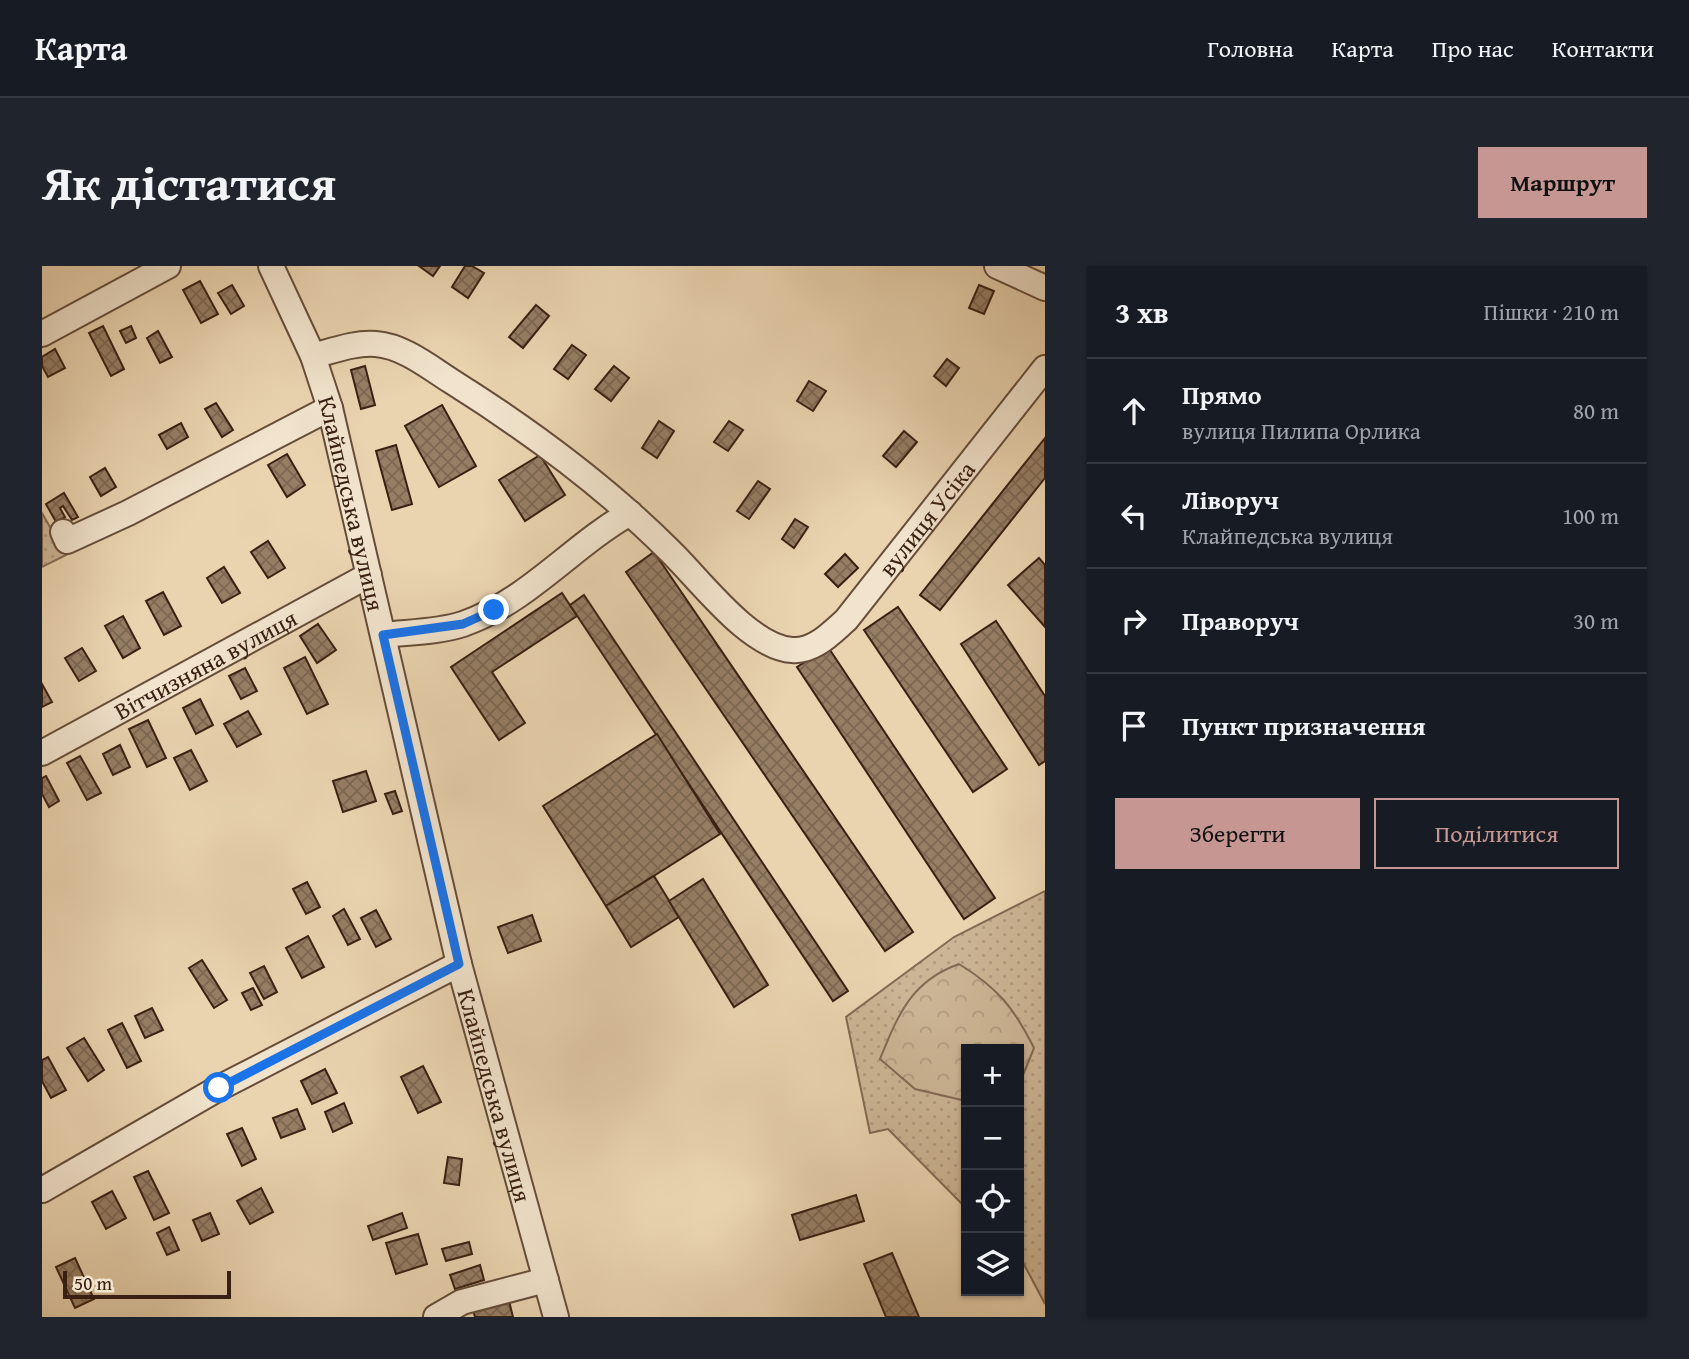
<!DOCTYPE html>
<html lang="uk">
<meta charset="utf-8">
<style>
:root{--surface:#171b24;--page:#20242c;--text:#f1f3f6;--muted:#9ea1a6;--line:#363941;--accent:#c59692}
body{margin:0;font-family:"Gentium Book Plus",serif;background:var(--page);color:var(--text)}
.controls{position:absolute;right:21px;bottom:21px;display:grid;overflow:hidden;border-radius:0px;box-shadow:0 2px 5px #0004}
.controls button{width:63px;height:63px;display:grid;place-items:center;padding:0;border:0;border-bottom:2px solid var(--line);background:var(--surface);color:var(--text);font:35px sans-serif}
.scale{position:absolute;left:21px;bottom:18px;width:168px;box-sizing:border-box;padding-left:7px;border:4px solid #3a2013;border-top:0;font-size:19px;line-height:24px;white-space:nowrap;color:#3a2013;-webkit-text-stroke:5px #f1e3cc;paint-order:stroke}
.stop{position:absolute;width:21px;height:21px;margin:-16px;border:5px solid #1a73e8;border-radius:50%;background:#fff}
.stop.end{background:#1a73e8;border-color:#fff;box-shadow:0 2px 7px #0008}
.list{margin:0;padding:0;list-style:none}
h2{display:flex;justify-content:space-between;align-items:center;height:91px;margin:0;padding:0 28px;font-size:30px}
h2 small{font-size:23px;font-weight:400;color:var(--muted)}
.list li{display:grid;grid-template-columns:46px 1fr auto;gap:21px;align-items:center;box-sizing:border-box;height:105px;padding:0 28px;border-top:2px solid var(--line)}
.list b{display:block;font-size:26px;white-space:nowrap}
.list p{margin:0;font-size:23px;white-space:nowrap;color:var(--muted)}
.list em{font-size:23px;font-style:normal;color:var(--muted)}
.actions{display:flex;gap:14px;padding:21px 28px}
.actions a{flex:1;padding:16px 0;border:2px solid var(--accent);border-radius:0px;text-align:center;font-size:24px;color:var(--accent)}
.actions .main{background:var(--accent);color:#111}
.icon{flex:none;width:38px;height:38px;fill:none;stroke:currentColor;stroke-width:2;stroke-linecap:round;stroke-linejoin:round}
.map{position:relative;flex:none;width:1003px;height:1051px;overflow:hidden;border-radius:0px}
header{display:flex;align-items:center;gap:42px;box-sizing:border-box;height:98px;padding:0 35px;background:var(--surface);border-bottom:2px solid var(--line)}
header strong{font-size:33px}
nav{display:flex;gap:38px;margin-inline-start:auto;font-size:24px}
.intro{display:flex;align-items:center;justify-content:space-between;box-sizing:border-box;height:168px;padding:0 42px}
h1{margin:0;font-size:49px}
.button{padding:18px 32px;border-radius:0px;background:var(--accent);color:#111;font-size:24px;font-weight:700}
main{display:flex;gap:42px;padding:0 42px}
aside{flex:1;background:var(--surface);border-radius:0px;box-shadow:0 2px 5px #0004}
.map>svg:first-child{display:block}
</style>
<header>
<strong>Карта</strong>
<nav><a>Головна</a><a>Карта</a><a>Про нас</a><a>Контакти</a></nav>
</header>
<div class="intro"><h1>Як дістатися</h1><a class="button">Маршрут</a></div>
<main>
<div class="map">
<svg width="1003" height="1051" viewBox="0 0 1003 1051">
<defs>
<pattern id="grass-dots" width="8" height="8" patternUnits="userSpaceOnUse" patternTransform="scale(1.75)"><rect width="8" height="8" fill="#ccb595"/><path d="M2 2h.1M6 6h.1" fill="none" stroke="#b09b80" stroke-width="1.8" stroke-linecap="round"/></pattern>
<pattern id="forest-crowns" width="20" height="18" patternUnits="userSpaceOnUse" patternTransform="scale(1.75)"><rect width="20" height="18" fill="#ccb595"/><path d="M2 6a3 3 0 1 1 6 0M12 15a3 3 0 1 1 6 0" fill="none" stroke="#b09b80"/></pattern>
<pattern id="building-cross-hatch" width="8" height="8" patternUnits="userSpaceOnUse" patternTransform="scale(1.75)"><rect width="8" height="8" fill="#967e65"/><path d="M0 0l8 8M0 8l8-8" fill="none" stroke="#7b6752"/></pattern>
</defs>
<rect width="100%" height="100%" fill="#ead4b0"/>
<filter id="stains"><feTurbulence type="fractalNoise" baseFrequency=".00286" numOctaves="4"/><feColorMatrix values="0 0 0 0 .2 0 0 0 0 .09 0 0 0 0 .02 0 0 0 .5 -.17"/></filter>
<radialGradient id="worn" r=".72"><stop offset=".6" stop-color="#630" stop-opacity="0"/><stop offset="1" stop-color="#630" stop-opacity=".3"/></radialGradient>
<g fill="url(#grass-dots)" stroke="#836a54" stroke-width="2">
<polygon points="0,247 24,289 0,301"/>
<polygon points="1003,625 1003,1038 977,989 977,783 924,783 924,942 846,863 828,867 804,751 912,671"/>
</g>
<path fill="url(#forest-crowns)" stroke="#836a54" stroke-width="2" d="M917,698c39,24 55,44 75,84l-15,37v-36h-53v52l-51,-12 -35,-30c18,-44 31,-78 79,-95z"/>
<g fill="url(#building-cross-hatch)" stroke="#3a2013" stroke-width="2">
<polygon points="377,0 398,0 391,10"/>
<polygon points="423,0 430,0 442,7 426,32 410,21"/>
<polygon points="158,15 176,48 159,57 141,24"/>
<polygon points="190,19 202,40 189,48 176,27"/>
<polygon points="937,19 952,25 942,48 927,42"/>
<polygon points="494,39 507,50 481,82 467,71"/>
<polygon points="61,60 82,103 69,110 47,67"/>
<polygon points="89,60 94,72 84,77 78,65"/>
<polygon points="116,65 130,91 118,97 105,72"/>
<polygon points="530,79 544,89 526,113 512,103"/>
<polygon points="13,83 23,102 6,111 0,100 0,91"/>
<polygon points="905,93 917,102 904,120 892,110"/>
<polygon points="323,100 333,139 319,143 309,104"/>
<polygon points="572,100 587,112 569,135 553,123"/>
<polygon points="767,115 784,125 771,145 755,135"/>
<polygon points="174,137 191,164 180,171 163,143"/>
<polygon points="400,139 434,200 397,221 363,160"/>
<polygon points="617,155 632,165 615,192 600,182"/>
<polygon points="687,155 701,164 686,185 672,176"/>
<polygon points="139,157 146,171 125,183 117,169"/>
<polygon points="862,165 875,176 854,201 841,190"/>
<polygon points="1003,172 1003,212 898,344 878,329"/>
<polygon points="354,179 370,238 350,244 334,185"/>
<polygon points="245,188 263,219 245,231 226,199"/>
<polygon points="498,189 523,229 483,255 457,214"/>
<polygon points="63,202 74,221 59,230 48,211"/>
<polygon points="716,215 728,223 707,253 695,245"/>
<polygon points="22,227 36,251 30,254 21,240 18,242 23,251 14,256 4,238"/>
<polygon points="753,253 766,261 752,282 740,273"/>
<polygon points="226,275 243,302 226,312 209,286"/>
<polygon points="612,286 871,666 843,685 584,306"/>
<polygon points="803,288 816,302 796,321 783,308"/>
<polygon points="997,292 1003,299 1003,361 966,319"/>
<polygon points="182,301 198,327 180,337 165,312"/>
<polygon points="121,326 139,360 122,369 104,335"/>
<polygon points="520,327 535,350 450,406 483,457 457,474 409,401"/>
<polygon points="542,329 806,725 791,735 528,339"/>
<polygon points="856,341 965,503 931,526 822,364"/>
<polygon points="81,350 98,382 81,392 63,360"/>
<polygon points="954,355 1003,430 1003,495 997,499 919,378"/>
<polygon points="276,358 294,384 275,397 258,370"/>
<polygon points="786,381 953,632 922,653 755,401"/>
<polygon points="40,382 54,405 37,415 23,392"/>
<polygon points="263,391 286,438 265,448 242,402"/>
<polygon points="203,402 215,425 199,433 187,410"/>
<polygon points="0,418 10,436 0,441"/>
<polygon points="158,433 171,459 154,468 141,442"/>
<polygon points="206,445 219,468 195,481 182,458"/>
<polygon points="106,454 124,492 105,501 87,463"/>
<polygon points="615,468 678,568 564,640 501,540"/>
<polygon points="78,479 88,501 71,509 61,488"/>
<polygon points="149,484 165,515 148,524 132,492"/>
<polygon points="38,490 59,527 45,534 25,497"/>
<polygon points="324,505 334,535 301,546 291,515"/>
<polygon points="4,510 17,535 7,541 0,528 0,512"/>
<polygon points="353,525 360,545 351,548 343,528"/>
<polygon points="612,610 637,651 589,681 564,640"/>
<polygon points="661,613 726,719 692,741 627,635"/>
<polygon points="265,616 278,641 264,648 251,623"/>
<polygon points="302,643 318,673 306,679 291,650"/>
<polygon points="334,644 349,673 334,681 319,652"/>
<polygon points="490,649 499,675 466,687 456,661"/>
<polygon points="266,670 282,701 260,712 244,682"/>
<polygon points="160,694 185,734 172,742 147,702"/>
<polygon points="222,700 235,726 222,733 208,707"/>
<polygon points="211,722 220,739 209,744 200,727"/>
<polygon points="110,742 121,764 103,772 93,750"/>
<polygon points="80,757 99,795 85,802 66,764"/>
<polygon points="42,772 62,804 46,815 25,782"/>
<polygon points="6,791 24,824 9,832 0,815 0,794"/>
<polygon points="381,800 399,836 376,847 359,811"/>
<polygon points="283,803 295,827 270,838 259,815"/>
<polygon points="302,837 310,857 291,866 283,846"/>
<polygon points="255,843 263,863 239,872 231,852"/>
<polygon points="200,862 214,893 200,900 185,868"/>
<polygon points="406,891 420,893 417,919 402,917"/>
<polygon points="106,905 127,947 112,954 92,911"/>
<polygon points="219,922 231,946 208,958 195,935"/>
<polygon points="70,925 84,952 64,963 50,936"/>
<polygon points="814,929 822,955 758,974 750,949"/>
<polygon points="168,947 177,968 160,975 151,954"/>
<polygon points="360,947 365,962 331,974 326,960"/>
<polygon points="127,961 137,984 125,989 115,967"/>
<polygon points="376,968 385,998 354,1008 344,977"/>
<polygon points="427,976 430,988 404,995 400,983"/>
<polygon points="850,987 877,1051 844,1051 822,998"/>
<polygon points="33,992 52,1033 33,1042 14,1001"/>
<polygon points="438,999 442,1014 413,1023 408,1009"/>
<polygon points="467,1035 471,1051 433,1051 431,1044"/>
</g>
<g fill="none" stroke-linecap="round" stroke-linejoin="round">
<defs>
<g id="minor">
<path id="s1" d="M229,0l42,90 17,52 129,556 97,353"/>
<polyline points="955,0 1003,22"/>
<polyline points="0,68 126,0"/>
<path id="s2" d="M271,90c19,-5 43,-14 63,-12 27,2 53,23 75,37 78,49 154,105 219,170 30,29 79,96 122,99 22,2 39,-17 54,-30l199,-252"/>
<polyline points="21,266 25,275 86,247 288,142"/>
<path d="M341,369c26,-3 56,-3 80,-11 64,-22 110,-79 167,-111"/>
<path id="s3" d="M0,487l327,-178"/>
<polyline points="0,924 177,822 417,698"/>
<polyline points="394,1051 420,1036 504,1014"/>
</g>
</defs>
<use href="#minor" stroke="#664d3a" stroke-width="28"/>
<use href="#minor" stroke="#f1e3cc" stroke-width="24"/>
</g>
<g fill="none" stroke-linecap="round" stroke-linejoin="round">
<polyline stroke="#1a73e8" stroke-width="9" points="177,822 417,698 341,369 421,358 452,344"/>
</g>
<g text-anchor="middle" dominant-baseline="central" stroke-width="7" stroke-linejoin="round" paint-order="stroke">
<g font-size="24" fill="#3a2013" stroke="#f1e3cc">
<text stroke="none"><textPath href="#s1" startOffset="252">Клайпедська вулиця</textPath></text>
<text stroke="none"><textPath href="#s2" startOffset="780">вулиця Усіка</textPath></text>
<text stroke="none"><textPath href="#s3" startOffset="186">Вітчизняна вулиця</textPath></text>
<text stroke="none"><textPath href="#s1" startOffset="861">Клайпедська вулиця</textPath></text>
</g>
</g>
<rect width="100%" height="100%" filter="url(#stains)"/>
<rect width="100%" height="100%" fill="url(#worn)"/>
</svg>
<div class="controls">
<button>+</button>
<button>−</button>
<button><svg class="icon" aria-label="locate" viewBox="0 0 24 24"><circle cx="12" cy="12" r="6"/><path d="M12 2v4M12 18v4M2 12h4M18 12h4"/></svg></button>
<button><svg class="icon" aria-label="layers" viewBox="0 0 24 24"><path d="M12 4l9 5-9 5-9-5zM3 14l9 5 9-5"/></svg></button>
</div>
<div class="scale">50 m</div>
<div class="stop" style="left:177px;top:822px"></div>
<div class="stop end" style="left:452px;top:344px"></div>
</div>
<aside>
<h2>3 хв<small>Пішки · 210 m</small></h2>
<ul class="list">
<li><svg class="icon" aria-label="ahead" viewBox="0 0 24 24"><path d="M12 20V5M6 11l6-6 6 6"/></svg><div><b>Прямо</b><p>вулиця Пилипа Орлика</p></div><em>80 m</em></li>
<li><svg class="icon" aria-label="left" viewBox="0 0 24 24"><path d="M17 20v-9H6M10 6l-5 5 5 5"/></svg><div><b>Ліворуч</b><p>Клайпедська вулиця</p></div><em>100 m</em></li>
<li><svg class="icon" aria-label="right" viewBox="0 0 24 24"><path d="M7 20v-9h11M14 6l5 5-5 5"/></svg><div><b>Праворуч</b></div><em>30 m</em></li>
<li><svg class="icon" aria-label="arrive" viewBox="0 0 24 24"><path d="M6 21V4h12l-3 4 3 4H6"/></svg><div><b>Пункт призначення</b></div></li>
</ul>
<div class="actions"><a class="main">Зберегти</a><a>Поділитися</a></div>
</aside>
</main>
